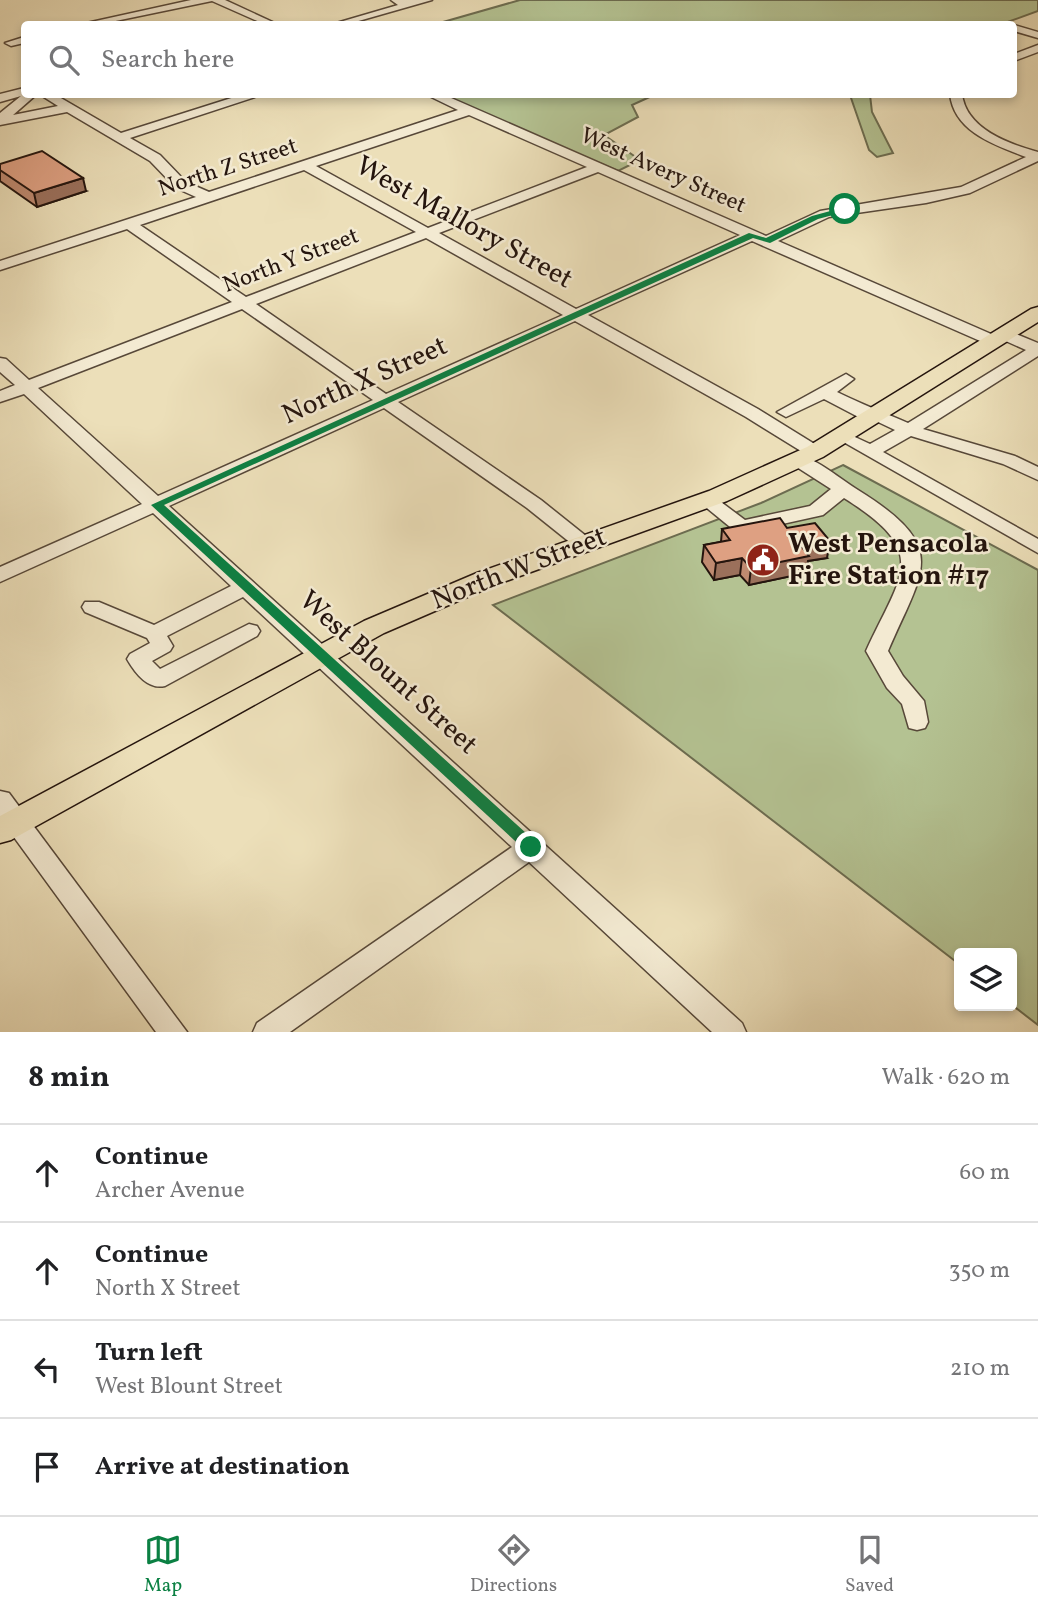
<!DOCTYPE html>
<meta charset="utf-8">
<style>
:root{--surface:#fff;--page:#f6f6f6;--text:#202124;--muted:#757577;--line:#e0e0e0;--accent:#0b8043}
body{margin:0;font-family:Vollkorn,serif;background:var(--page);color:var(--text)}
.controls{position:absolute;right:21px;bottom:21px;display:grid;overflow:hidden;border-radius:7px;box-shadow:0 4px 10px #0003}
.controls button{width:63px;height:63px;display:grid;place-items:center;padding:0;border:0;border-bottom:2px solid var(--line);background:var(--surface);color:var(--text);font:35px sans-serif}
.stop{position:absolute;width:21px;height:21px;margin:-16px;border:5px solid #0b8043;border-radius:50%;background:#fff}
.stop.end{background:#0b8043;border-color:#fff;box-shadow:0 2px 7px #0008}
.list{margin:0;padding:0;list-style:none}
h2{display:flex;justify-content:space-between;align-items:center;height:91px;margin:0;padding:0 28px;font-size:30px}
h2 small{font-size:23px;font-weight:400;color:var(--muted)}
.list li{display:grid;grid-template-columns:46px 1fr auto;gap:21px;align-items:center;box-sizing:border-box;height:98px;padding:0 28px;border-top:2px solid var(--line)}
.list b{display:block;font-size:26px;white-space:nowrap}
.list p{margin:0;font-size:23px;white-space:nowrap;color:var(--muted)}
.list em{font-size:23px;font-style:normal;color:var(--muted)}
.icon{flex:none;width:38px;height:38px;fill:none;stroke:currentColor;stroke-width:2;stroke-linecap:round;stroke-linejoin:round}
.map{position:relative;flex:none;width:1038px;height:1032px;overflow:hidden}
.search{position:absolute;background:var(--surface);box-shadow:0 4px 10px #0003;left:21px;right:21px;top:21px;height:77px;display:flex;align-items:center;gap:18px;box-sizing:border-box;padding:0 24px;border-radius:7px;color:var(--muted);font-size:26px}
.sheet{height:483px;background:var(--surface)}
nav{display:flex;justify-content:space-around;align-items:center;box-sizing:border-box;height:98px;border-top:2px solid var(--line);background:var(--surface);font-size:19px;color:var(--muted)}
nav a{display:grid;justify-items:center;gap:4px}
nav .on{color:var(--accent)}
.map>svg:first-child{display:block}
</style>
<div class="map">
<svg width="1038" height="1032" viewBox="0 0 1038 1032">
<rect width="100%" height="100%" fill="#ecdfb9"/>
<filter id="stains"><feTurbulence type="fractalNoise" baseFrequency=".00286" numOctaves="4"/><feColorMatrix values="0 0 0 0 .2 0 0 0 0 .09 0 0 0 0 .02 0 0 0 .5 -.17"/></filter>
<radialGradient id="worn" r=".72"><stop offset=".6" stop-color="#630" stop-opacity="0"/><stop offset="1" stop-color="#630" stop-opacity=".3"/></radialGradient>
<g fill="#b4c292" stroke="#6c6c50" stroke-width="2">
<polygon points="520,0 1038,0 1038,11 1002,24 436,24"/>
<polygon points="440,95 654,95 632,105 638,117 604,135 640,160 618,171"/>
<polygon points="850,95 870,95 872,112 893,153 877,157 869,150"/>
<polygon points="843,465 1038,570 1038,1025 1012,1005 1012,953 959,953 959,964 493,605 761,503"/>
</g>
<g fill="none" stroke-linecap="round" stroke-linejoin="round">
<defs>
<g id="minor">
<polygon points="191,0 225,0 277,24 264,24 212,1 101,24 82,24"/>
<polygon points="391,0 432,0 348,24 333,24 398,5"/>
<polygon points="1014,25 1038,32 1038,38 1014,31"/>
<polygon points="24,37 24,43 11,46 5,43"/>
<polygon points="1038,45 1038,52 1014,61 1014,54"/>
<path d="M24,88v6h13l-24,21 45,-9 -19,-12h15l67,39 123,-39h20l-134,44 30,17 26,27 23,10 249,-82 -33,-16h17l324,142 54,-25 141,-24 65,-30c-31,-12 -72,-25 -76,-63h12c4,35 47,50 76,58v9l-68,32 -44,10 -97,14 -51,24 220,96 -2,-3 2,-3 6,-2 34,14v13l-115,73 92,27 23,11v13l-35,-16 -92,-28 -28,16 155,87v14l-205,-117 9,-5 28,13 25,-14 -19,-9h-10l-42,-22 -38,18 -9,-5 69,-38 8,5 -17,13c24,12 46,20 71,31l118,-73 -27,-12 2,3 -2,3h-12l-235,-103 -164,74 170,94 63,39 3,4 -3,4h-12l-63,-39 -171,-96 -177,81 143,98 50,40 3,4 -3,4h-14l-50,-40 -143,-100 -215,98 573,517 4,9h-34l-183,-170 -239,170h-37l4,-9 255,-176 -269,-250 -76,39 6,10 -3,5 -18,10 8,8 89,-45 8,2 3,5 -3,5 -92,50c-17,4 -30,-13 -38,-27l3,-5 20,-11 -3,-5 -62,-26 -3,-5 3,-5h14l55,23 77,-39 -78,-73 -153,69v-15l142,-63 -118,-110 -24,8v-11l15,-6 -15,-13v-14l6,1 23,21 203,-78 -105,-73 -127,41v-9l196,-64 -20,-9 -26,-27 -83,-49 -67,13v-12l21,-17 -21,6v-8zM469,115l118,52 -159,61 -112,-62zM304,170l112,62 -170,65 -106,-72zM598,172l142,63 -164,74 -137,-76zM426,238l137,77 -177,79 -130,-90zM242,309l131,91 -215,96 -120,-108z"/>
<path d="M798,455c21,5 42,24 60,35 93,58 65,79 30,161l15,25 21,25 4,21 -3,6 -8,2 -8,-2 -7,-24 -15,-16 -21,-37c35,-77 66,-98 -22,-153l-21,17 -81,18 -7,-2 -38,-31 2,-4h14l32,24 65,-14 21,-17 -39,-25 -3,-4 3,-4z"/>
<polygon points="0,791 9,793 187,1032 156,1032 0,818"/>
</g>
<polygon id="major" points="1038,307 1038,322 823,457 727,501 495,585 384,633 11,840 0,843 0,816 364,621 477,573 709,491 807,447 1031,309"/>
</defs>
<use href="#minor" stroke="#574839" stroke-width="3"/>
<use href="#major" stroke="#25150e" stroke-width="3"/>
<use href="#minor" fill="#f3ead2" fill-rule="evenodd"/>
<use href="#major" fill="#ecdfb9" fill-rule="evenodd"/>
</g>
<g fill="#bf8a70" stroke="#25150e" stroke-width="2">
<polygon points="0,164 86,191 37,207 0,181"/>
<polygon points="787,528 827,558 808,561 806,573 749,585 740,575 714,580 702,562 704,545 721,542 722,529"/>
</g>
<g fill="#9b705b" stroke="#25150e" stroke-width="2">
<polygon points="83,178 86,191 37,207 34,193"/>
<polygon points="830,541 827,558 808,561 806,573 749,585 751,568 801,546"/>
<polygon points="742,558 740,575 714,580 716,563"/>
</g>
<g fill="#dea082" stroke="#25150e" stroke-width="2">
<polygon points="42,151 83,178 34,193 0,170 0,164"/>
<polygon points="780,518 787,528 815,523 830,541 801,546 809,556 751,568 742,558 716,563 704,545 730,540 722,529"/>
</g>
<polygon fill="#0b8043" points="845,207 848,211 818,219 770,243 753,238 164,505 537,843 539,847 537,851 526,851 151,505 749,233 766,238 812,216"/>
<defs>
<symbol id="civic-disc" viewBox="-11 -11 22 22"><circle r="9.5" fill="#8f2418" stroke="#f3ead2"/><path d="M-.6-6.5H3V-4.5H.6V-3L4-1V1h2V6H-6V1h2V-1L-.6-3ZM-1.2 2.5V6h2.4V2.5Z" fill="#fff"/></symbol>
</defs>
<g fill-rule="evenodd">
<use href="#civic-disc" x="744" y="541" width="38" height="38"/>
</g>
<g text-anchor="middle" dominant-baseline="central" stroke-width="5" stroke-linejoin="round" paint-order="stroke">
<g font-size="23" fill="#25150e" stroke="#f3ead2">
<text transform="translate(228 168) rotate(-18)">North Z Street</text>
<text transform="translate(663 171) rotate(24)">West Avery Street</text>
<text transform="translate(291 261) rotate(-21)">North Y Street</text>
</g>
<g font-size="28" fill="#25150e" stroke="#f3ead2">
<text transform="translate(464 223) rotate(29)">West Mallory Street</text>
<text transform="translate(365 381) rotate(-24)">North X Street</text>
<text transform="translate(519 569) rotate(-21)">North W Street</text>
<text transform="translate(388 673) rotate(42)">West Blount Street</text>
</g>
<g font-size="28" font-weight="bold" fill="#25150e" stroke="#f3ead2" text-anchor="start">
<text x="788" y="544">West Pensacola<tspan x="788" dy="32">Fire Station #17</tspan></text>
</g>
</g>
<rect width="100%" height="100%" filter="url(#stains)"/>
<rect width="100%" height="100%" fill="url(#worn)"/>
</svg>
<div class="controls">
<button><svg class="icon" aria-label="layers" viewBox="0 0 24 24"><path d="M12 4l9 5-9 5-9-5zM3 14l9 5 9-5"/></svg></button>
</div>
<div class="stop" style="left:845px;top:209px"></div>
<div class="stop end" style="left:531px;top:847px"></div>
<div class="search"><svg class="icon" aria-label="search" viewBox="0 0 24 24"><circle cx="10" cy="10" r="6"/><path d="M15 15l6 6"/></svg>Search here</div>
</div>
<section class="sheet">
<h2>8 min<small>Walk · 620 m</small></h2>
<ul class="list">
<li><svg class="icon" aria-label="ahead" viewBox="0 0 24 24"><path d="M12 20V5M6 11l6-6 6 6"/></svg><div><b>Continue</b><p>Archer Avenue</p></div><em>60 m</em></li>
<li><svg class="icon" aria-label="ahead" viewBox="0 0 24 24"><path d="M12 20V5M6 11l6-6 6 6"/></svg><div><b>Continue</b><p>North X Street</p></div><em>350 m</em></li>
<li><svg class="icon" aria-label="left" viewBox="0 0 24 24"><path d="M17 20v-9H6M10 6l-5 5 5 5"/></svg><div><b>Turn left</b><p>West Blount Street</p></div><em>210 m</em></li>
<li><svg class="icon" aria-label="arrive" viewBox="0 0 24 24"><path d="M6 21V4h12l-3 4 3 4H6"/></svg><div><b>Arrive at destination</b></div></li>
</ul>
</section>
<nav>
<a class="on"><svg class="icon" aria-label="map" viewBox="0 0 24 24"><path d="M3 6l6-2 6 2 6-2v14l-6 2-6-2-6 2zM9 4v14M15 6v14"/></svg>Map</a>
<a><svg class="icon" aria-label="directions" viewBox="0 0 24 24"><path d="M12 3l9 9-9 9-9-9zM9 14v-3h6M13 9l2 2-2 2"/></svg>Directions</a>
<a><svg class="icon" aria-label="saved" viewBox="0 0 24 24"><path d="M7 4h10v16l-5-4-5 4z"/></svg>Saved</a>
</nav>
